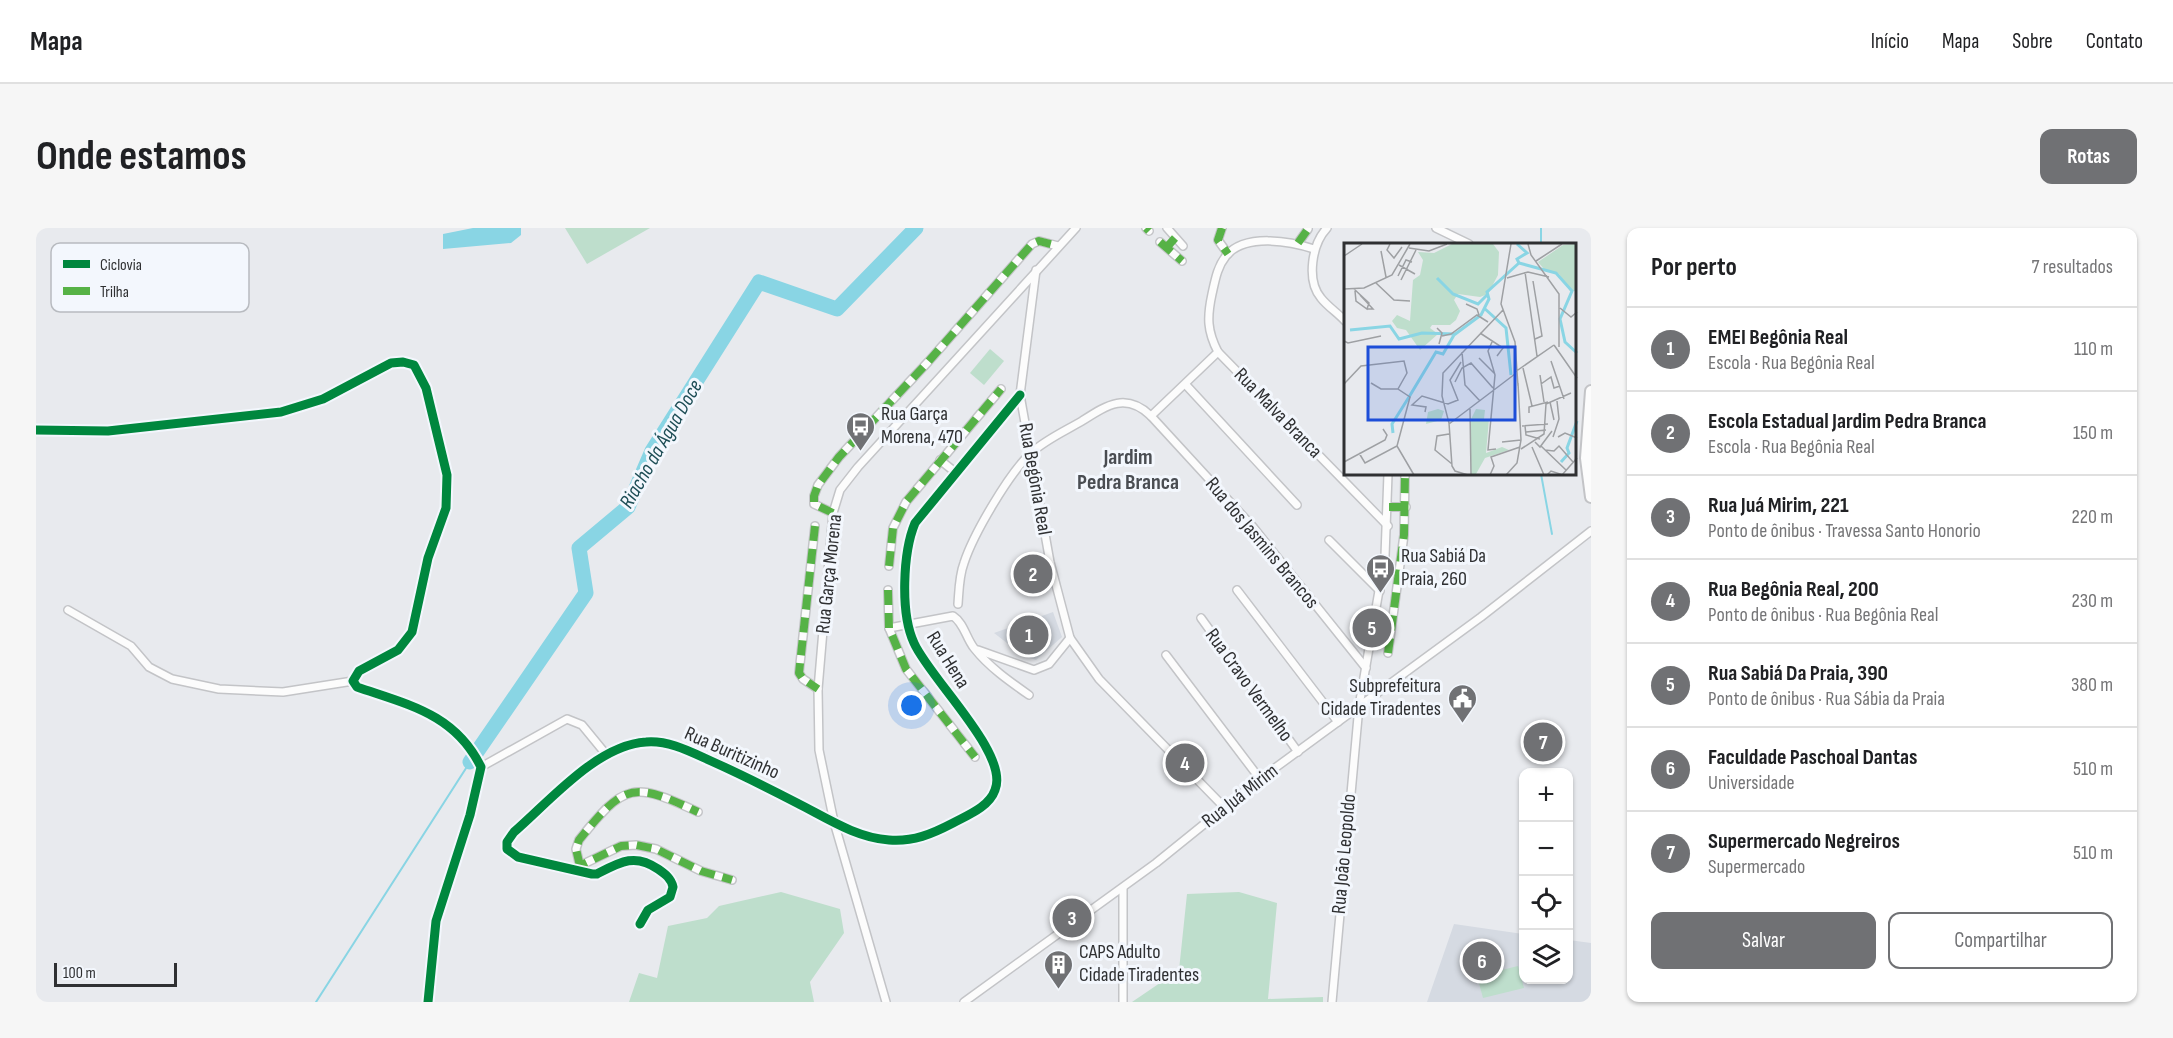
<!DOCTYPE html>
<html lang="pt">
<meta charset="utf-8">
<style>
:root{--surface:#fff;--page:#f6f6f6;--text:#202124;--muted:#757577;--line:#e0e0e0;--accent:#707174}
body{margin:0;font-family:"Sofia Sans Condensed",sans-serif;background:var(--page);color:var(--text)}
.controls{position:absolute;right:18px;bottom:18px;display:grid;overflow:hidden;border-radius:12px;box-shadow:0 2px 4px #0004}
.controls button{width:54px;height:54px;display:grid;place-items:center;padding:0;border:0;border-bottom:2px solid var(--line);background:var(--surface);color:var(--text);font:30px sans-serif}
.scale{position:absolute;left:18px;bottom:15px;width:123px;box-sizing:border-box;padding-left:6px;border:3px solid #2f3032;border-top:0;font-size:16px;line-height:21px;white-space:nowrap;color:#2f3032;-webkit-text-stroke:4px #f3f7fd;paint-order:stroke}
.you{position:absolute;left:876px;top:478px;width:21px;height:21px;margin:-15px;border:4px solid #fff;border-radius:50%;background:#1a73e8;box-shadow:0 0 0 9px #1a73e833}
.badge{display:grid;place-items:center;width:39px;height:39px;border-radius:50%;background:var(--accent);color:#fff;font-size:20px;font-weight:700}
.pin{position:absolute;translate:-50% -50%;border:3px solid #fff;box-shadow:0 2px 6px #0006}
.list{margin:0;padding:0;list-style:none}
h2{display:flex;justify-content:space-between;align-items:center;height:78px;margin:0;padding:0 24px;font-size:26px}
h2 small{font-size:20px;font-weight:400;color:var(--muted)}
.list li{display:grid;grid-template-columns:39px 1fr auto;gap:18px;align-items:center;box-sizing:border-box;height:84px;padding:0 24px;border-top:2px solid var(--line)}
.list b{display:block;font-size:22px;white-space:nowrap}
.list p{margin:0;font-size:20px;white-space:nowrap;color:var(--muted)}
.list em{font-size:20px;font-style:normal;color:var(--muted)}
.actions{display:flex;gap:12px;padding:18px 24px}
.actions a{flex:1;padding:14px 0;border:2px solid var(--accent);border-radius:12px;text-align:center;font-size:21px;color:var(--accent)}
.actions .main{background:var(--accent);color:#fff}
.icon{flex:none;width:33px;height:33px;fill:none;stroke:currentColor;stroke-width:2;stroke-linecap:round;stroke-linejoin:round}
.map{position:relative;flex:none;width:1555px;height:774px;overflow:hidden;border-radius:12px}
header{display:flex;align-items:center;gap:36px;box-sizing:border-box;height:84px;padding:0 30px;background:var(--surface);border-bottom:2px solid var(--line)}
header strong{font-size:28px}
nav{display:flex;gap:33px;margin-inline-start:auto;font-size:21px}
.intro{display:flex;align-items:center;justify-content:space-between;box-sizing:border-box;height:144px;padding:0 36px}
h1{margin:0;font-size:42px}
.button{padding:15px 27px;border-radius:12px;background:var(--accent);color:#fff;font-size:21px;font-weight:700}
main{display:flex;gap:36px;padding:0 36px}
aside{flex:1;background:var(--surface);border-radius:12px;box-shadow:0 2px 4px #0004}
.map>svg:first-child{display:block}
</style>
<header>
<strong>Mapa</strong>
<nav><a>Início</a><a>Mapa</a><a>Sobre</a><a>Contato</a></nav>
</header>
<div class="intro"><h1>Onde estamos</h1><a class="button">Rotas</a></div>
<main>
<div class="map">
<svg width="1555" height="774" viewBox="0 0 1555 774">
<rect width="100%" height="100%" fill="#e8eaee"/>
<g fill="#d5dae2">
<polygon points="1017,384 1026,409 1000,432 988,428 958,405"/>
<polygon points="1418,696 1487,706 1488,752 1532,752 1533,712 1555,715 1555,774 1391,774"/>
</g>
<g fill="#bedecc">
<polygon points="529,0 614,0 551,36"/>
<polygon points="954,121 968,133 948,157 934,145"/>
<polygon points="745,664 804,681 808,705 774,754 778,774 593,774 603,745 621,750 632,698 671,690 683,678"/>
<polygon points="1203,664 1241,675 1232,771 1287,769 1287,774 1096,774 1143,742 1151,666"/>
<polygon points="1482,738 1488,760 1447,770 1441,748"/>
</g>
<polygon fill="#89d5e4" points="437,0 485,0 485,7 475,15 407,21 407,6"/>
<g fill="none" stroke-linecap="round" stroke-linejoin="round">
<g stroke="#89d5e4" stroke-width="2">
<polyline points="1505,16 1505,0"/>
<polyline points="1505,246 1516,306"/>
<polyline points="280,774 434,534"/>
</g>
<polyline stroke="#89d5e4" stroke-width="15" points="434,534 550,365 543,320 592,279 616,223 723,54 801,81 880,0"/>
<defs>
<g id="minor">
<polyline points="1110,0 1113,3"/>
<polyline points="1131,0 1147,18"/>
<polyline points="1186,0 1182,12 1192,26"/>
<path d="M1291,0c-15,16 -21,52 -6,70 7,9 17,15 24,23"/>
<polyline points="1400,0 1433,16"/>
<polyline points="1124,14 1146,33"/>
<polyline points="1262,15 1272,1"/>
<path d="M1278,21c-24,-8 -69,-16 -88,7 -9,11 -11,25 -14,38 -5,23 -5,37 6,58l170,174"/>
<polyline points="1000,42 984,167 1014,334 1034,410 1063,451 1188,579"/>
<polyline points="1150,157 1261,277"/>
<polyline points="1115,188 1182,124"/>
<path d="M0,202l72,1 173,-19 42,-13 68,-36 12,-1 11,3 12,23 21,87 -1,33 -18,50 -16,74 -14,18 -39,21 -6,10 4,6c52,18 98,27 124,80l-11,48 -34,106 -8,81"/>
<polyline points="904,232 919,244"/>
<polyline points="1353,279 1370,279"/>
<polyline points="797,285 778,276 778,268 782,257 803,229 892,134 996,16 1003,13 1022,18"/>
<polyline points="779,298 763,445 767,451 782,461"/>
<polyline points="1293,312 1344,363"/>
<polyline points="853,338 857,300 870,274 965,161"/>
<polyline points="852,362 853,400 870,441 939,529"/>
<polyline points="1201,362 1302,494"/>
<path d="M922,376c1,-13 1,-28 6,-41 9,-28 45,-90 67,-110 14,-13 34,-22 51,-32 25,-16 44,-29 69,-5l102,111 113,141"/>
<polyline points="32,382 95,418 113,439 136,451 183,461 247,464 317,453"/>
<polyline points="1165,390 1262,524"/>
<path d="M853,400l64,-12c11,7 13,22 21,32 15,19 35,33 55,47"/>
<polyline points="942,422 998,442 1013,436 1034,410"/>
<polyline points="1352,425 1368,307 1369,246"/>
<polyline points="1130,427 1224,551"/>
<polyline points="445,539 531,491 546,497 569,525"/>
<path d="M544,638l-4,-17 3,-9c46,-57 53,-59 119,-28"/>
<polyline points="537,641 585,618 600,617 620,621 665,643 696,652"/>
<polyline points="1087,660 1087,774"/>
<path d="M604,696l8,-14 22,-13 3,-10c-2,-9 -8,-13 -15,-18 -23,-16 -38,-7 -61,5h-5l-74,-17 -11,-8v-7l7,-10c36,-31 83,-87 132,-90 23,-2 45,10 65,19 29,13 57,27 86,42 28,14 59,35 92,37 24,2 43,-6 64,-17 15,-8 36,-16 42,-33 15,-36 -65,-111 -81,-147 -14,-30 -11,-91 1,-120l105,-128"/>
<polyline points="850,774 798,594 783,522 782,461 797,285 804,262 822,239 1040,0"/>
<polyline points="928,774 1120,635 1224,551 1445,389 1555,303"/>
<polyline points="1296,774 1323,478 1349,328 1352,246"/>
</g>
<polyline id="primary" points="1555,163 1550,230 1555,269"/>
</defs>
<use href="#minor" stroke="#c3c4c7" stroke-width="10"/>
<use href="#primary" stroke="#c3c4c7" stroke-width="14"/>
<use href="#minor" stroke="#fcfcfc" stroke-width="7"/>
<use href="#primary" stroke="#fcfcfc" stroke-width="10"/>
<g stroke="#56b246" stroke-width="8" stroke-dasharray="15 8" stroke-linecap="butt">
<polyline points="1110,0 1113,3"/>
<polyline points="1186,0 1182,12 1192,26"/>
<polyline points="1124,14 1146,33"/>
<polyline points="1262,15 1272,1"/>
<polyline points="1131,19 1139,10"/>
<polyline points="1353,279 1370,279"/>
<polyline points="797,285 778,276 778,268 782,257 803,229 892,134 996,16 1003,13 1022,18"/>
<polyline points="779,298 763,445 767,451 782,461"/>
<polyline points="853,338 857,300 870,274 965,161"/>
<polyline points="852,362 853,400 870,441 939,529"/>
<polyline points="1352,425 1368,307 1369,246"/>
<path d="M544,638l-4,-17 3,-9c46,-57 53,-59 119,-28"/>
<polyline points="537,641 585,618 600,617 620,621 665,643 696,652"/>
</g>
<defs>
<g id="cycleway">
<path d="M0,202l72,1 173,-19 42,-13 68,-36 12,-1 11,3 12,23 21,87 -1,33 -18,50 -16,74 -14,18 -39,21 -6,10 4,6c52,18 98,27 124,80l-11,48 -34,106 -8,81"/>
<path d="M604,696l8,-14 22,-13 3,-10c-2,-9 -8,-13 -15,-18 -23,-16 -38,-7 -61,5h-5l-74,-17 -11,-8v-7l7,-10c36,-31 83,-87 132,-90 23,-2 45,10 65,19 29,13 57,27 86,42 28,14 59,35 92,37 24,2 43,-6 64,-17 15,-8 36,-16 42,-33 15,-36 -65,-111 -81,-147 -14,-30 -11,-91 1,-120l105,-128"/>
</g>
</defs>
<use href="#cycleway" stroke="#f3f7fd" stroke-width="13"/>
<use href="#cycleway" stroke="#00873e" stroke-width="9"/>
</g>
<defs>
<symbol id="bus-pin" viewBox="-11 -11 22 30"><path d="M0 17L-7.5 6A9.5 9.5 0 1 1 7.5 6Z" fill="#707174" stroke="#f3f7fd"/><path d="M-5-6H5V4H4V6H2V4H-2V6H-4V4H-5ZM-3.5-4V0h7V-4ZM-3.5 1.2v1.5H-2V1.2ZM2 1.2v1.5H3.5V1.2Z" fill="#fff"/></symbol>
<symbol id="civic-pin" viewBox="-11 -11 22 30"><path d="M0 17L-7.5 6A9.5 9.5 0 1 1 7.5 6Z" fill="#707174" stroke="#f3f7fd"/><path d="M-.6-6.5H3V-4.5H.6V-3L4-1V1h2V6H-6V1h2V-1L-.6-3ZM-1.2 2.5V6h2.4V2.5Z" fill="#fff"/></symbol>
<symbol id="building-pin" viewBox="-11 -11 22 30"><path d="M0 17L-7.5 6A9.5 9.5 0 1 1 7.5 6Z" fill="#707174" stroke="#f3f7fd"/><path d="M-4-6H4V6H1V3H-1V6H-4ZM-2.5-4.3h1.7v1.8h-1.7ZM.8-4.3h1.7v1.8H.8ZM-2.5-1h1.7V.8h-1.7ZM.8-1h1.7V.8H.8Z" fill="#fff"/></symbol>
</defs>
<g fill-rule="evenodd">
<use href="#bus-pin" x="808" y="182" width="33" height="45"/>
<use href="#bus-pin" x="1328" y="324" width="33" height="45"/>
<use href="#civic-pin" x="1410" y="454" width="33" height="45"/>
<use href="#building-pin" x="1006" y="720" width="33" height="45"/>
</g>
<g text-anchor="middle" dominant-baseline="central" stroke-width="6" stroke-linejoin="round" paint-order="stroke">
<g font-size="20" fill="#2f3032" stroke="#f3f7fd">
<text transform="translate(1242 185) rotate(46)">Rua Malva Branca</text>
<text transform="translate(999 251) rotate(80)">Rua Begônia Real</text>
<text transform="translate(1226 315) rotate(50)">Rua dos Jasmins Brancos</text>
<text transform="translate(793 346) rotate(-84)">Rua Garça Morena</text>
<text transform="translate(912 432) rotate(58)">Rua Hena</text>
<text transform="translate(1213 457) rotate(54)">Rua Cravo Vermelho</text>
<text transform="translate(696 525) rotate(24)">Rua Buritizinho</text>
<text transform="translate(1204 568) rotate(-38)">Rua Juá Mirim</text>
<text transform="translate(1308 626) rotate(-85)">Rua João Leopoldo</text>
</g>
<g font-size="20" fill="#2f3032" stroke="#f3f7fd" text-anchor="start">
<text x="845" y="186">Rua Garça<tspan x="845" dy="23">Morena, 470</tspan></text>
<text x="1365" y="328">Rua Sabiá Da<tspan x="1365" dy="23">Praia, 260</tspan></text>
<text x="1405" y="458" text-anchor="end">Subprefeitura<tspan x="1405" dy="23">Cidade Tiradentes</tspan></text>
<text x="1043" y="724">CAPS Adulto<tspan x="1043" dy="23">Cidade Tiradentes</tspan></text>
</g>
<g font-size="21" font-style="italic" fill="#1e4e56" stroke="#f3f7fd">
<text transform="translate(625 216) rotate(-60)">Riacho da Água Doce</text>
</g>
<g font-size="22" font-weight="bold" fill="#4a4d52" stroke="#f3f7fd">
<text x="1092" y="229">Jardim<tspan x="1092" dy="25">Pedra Branca</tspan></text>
</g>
</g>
<g transform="translate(1308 15)">
<rect width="232" height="232" fill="#e8eaee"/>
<path d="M108,1h41l6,8 -1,23 -10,19 -8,3 -22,-3 -4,6 6,11 -4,9 -6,5h-18l-2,3 8,6 -18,16 -14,-20 -9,-2 -5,-7 5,-6 13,6 3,-41 7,-5 3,-15 -5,-8 16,1zM232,1v47h-6l-11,-17 -15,-5 -6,-7 25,-17zM94,166l6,2 -3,9 -15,4 2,-12zM132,166l9,1 -1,9h5l-3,34 16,-6 7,3 -24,8 -9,16 -5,1v-56z" fill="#bedecc"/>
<path fill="none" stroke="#89d5e4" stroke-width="3" d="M173,1l10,9 -10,6 2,4 37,10 16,18 -12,28 5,23 12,11M93,35l16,16 25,10 10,-10M140,65l22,20 5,47M6,87l40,-4 9,13 23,-6 34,1M65,154l27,-45 7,2 11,-19 27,-20 8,-16 -2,-7 32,-29M49,190l-1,-9 17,-27M217,219l8,-9 -2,-5 10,-27"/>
<path fill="none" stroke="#9ea0a3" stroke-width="1.5" d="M46,1l-3,6 7,8 8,-11M167,1l-10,60 14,38 3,44M184,1l3,11 28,39v53M65,5l20,3 18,-7M37,8l5,26M0,13l18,-12M192,18l26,-17M55,22l16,9M181,29l12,84M54,33l8,-16 6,2M163,35l21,-6 21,5M57,37l15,-30M189,38l9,55 -7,3M32,40l18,17 16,1M0,46l20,-1 28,-13 18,-31M10,46l15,14 -2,6 -11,-8 -1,-10M16,52l13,14h-6M122,61l11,5 2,6M216,65l11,9 6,-5M93,85l5,5 -3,11M136,90l23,15 -6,8M98,93l9,-2 26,-19 11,7M0,98l4,2 33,-7M148,99l-4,9 7,24 -7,75 8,-1M210,102l23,33M118,109l3,33 15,16M135,115l16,16M207,118l13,38M179,125l9,38M171,129l39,-27M196,132l4,27M111,139l7,-14 9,-5 22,25M27,140l10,6h17M0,141l17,-18 43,-5 3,12 -9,16 12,8 -13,49 -32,17 -6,-10M197,141l10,-7 3,11 6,-2M206,159l4,18M126,166l1,66M81,169l1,-5 -14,-2 10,-9 26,8 10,-4 -8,-20 11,-18M185,170v-6l19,-5M105,181l66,-50M178,183l26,-2M181,183l1,9 14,4M182,189l20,-2M105,191l-12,2 -2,14 17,14M209,194l6,-18 -2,-18M214,194l7,-4 12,5M158,199l19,-2M191,199l5,5 12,-16M53,203l17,29M197,203l25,24M188,204l12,28M177,206l23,-15 2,-30 25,-11M201,207l9,1 5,-5 14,16M0,219l41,-22 2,-5 -4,-6M124,232l-13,-4 -3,-5 -3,-43 -7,-27 1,-23 60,-63M146,232l4,-9 -3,-9 29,-10M162,232l11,-12 4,-23 -3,-57M203,232l4,-4 12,4M218,232l15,-17"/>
<path fill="#1d4ed8" fill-opacity="0.15" stroke="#1d4ed8" stroke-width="3" d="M24,104h147v73h-147z"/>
<rect width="232" height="232" fill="none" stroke="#2f3032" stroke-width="3"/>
</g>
<rect x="15" y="15" width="198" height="69" rx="9" fill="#f3f7fd" stroke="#b8bbc0" stroke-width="1.5"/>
<rect x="27" y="32" width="27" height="8" fill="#00873e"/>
<rect x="27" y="59" width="27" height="8" fill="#56b246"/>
<g font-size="16" fill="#2f3032">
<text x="64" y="42">Ciclovia</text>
<text x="64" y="69">Trilha</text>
</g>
</svg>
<div class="controls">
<button>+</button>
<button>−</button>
<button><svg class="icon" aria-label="locate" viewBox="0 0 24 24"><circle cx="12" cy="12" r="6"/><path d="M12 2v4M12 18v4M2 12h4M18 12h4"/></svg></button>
<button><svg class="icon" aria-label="layers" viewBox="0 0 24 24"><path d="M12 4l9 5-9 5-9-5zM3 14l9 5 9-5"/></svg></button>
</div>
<div class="scale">100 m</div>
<div class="you"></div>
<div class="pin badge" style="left:993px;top:407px">1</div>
<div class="pin badge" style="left:997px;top:346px">2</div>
<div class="pin badge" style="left:1036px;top:690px">3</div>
<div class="pin badge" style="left:1149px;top:535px">4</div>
<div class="pin badge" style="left:1336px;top:400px">5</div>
<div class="pin badge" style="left:1446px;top:733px">6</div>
<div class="pin badge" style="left:1507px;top:514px">7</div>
</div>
<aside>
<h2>Por perto<small>7 resultados</small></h2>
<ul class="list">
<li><span class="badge">1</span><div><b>EMEI Begônia Real</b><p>Escola · Rua Begônia Real</p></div><em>110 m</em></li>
<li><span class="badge">2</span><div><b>Escola Estadual Jardim Pedra Branca</b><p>Escola · Rua Begônia Real</p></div><em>150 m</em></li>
<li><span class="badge">3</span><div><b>Rua Juá Mirim, 221</b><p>Ponto de ônibus · Travessa Santo Honorio</p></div><em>220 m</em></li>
<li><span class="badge">4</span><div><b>Rua Begônia Real, 200</b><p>Ponto de ônibus · Rua Begônia Real</p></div><em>230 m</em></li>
<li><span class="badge">5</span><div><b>Rua Sabiá Da Praia, 390</b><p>Ponto de ônibus · Rua Sábia da Praia</p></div><em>380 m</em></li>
<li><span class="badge">6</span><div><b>Faculdade Paschoal Dantas</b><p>Universidade</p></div><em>510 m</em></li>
<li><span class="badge">7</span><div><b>Supermercado Negreiros</b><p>Supermercado</p></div><em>510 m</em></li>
</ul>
<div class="actions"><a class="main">Salvar</a><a>Compartilhar</a></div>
</aside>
</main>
